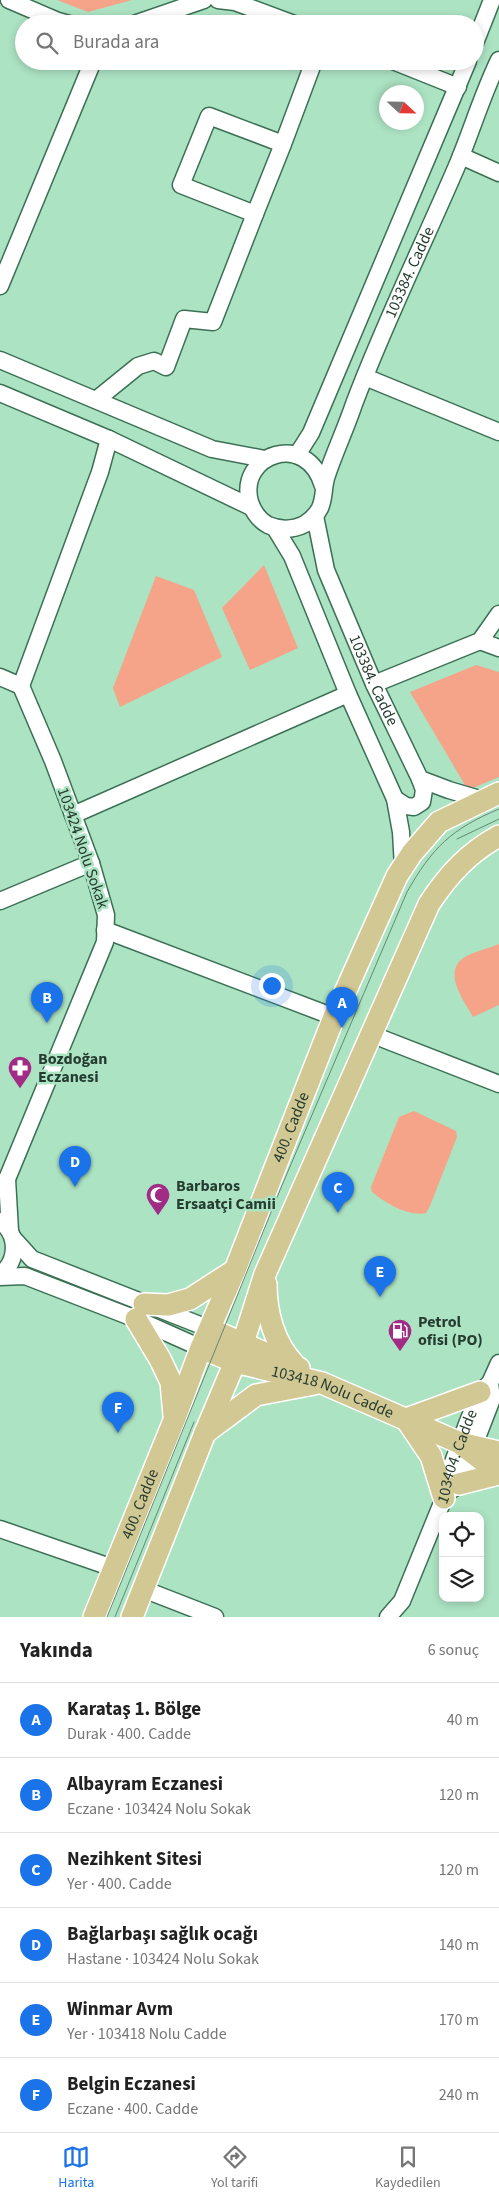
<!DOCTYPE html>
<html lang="tr">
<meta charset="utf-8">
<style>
:root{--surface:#fff;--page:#f6f6f6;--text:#222;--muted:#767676;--line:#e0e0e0;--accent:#1a73e8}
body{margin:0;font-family:"Source Sans 3",sans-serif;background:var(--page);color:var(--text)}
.controls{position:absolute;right:15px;bottom:15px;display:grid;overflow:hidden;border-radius:10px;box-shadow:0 2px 8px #0003}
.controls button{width:45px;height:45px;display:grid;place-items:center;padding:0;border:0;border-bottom:1px solid var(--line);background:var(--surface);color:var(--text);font:25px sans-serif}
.compass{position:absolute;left:379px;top:85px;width:45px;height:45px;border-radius:50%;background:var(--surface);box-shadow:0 2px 8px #0003;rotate:112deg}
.you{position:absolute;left:271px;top:985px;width:18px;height:18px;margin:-12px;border:4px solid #fff;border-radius:50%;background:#1a73e8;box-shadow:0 0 0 8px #1a73e833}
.badge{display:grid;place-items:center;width:32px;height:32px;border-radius:50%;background:var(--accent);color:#fff;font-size:16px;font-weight:700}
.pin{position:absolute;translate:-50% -41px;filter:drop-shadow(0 1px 2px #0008)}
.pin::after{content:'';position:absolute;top:26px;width:18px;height:15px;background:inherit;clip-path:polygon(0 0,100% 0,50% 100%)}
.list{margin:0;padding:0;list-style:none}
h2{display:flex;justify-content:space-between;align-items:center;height:65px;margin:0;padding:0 20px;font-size:21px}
h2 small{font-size:16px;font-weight:400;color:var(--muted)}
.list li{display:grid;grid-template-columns:32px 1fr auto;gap:15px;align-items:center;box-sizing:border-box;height:75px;padding:0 20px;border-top:1px solid var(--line)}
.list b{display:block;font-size:19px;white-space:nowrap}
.list p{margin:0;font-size:16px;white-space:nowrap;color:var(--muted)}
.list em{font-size:16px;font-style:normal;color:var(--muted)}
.icon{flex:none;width:28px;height:28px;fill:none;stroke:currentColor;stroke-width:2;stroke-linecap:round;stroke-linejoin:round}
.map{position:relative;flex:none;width:499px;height:1617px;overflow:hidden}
.search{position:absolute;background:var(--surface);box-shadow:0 2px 8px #0003;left:15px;right:15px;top:15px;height:55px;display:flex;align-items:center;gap:12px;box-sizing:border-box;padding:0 18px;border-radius:28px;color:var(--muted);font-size:19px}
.sheet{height:515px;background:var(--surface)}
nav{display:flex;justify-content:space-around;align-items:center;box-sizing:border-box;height:70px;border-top:1px solid var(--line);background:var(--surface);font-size:14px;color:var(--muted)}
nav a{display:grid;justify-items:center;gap:2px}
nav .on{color:var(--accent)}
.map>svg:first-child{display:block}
</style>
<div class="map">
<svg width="499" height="1617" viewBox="0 0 499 1617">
<rect width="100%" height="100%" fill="#ace3c3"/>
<g fill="#f5a489">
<polygon points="57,0 132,0 88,12"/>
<polygon points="264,565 298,648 250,670 222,608"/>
<polygon points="156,576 194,590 222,657 120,707 113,688"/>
<polygon points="476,665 499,672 499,777 468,790 410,692"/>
<path d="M499,944v61l-26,12c-8,-15 -30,-43 -11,-58 9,-7 26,-10 37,-15z"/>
<path d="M414,1111l42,20 1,6 -27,69 -4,7c-17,4 -41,-10 -54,-21l-1,-5 28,-70z"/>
</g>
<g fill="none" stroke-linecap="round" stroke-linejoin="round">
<defs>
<g id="minor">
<polyline points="9,0 58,21 69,24"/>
<polyline points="218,0 235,2 294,24"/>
<polyline points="134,24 204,0"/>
<polyline points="475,43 492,0"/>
<polyline points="393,61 458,87"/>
<polyline points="283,144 209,116 181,185 255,214 283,144 314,61"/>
<polyline points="461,156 499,173"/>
<polyline points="0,286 93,61"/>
<polyline points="0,360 212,449 265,459"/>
<polyline points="365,377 499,432"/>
<polyline points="0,393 109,439 251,507"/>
<polyline points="96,400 138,366 154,361 166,367 184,319 213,322 255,214"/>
<polyline points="297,455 311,433 468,61"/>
<path id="s1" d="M323,486c-16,-56 -86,-32 -73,16 3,9 9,18 18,23 12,5 25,5 37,-1 6,-4 12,-10 15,-16 5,-11 3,-23 7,-33 8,-24 19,-47 27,-71 30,-80 68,-157 102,-236 15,-35 26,-73 43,-108"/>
<path id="s2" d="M315,516l11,54 48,114 46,95 29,11 34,10"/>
<polyline points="275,528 292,556 348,694 395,799 401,832 403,867"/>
<polyline points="480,641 499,648"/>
<polyline points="0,677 21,686 100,472 109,439"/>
<polyline points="374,684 480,641 499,614"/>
<polyline points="395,799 406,806 414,807 422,802 424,790 420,779"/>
<polyline points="73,815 348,694"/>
<polyline points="0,901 91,863"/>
<polyline points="105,930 334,1017"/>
<polyline points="373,1035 499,1084"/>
<polyline points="7,1179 10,1231"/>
<polyline points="0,1187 7,1179 105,942 106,915 91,863 53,761 21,686"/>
<path d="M0,1221c19,14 18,40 0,54"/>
<polyline points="13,1238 32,1259 210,1329"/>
<polyline points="0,1277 25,1276 136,1319 201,1348"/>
<polyline points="453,1489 459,1484 492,1399 490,1383"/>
<polyline points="0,1529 113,1568"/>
<polyline points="143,1589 215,1617"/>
<path id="s3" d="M388,1617l14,-16 42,-103 4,-22 19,-52 13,-32 10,-9 9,-20"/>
</g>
<g id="major">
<path d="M266,1284c0,29 8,59 28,80"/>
<polyline points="144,1304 168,1305 190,1299 235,1270"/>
<polyline points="136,1319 160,1359 171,1382 174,1415"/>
<polyline points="210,1329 299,1368"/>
<path id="s4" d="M201,1348l34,14 87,21 138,60 39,9"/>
<polyline points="205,1433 256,1395 314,1384"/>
<polyline points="462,1445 487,1464 499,1469"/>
<polyline points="459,1484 499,1474"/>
<polyline points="444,1498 431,1456 406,1419 480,1392"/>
<path id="s5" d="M94,1617l81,-199 26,-70 34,-78 99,-253 63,-141 15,-23 27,-31 60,-29"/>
<path d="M132,1617l73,-184 38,-90 22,-69 164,-370c19,-29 39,-51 70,-68"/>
</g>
</defs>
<use href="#minor" stroke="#3c7055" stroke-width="19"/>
<use href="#major" stroke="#fff" stroke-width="24"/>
<use href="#minor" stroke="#fff" stroke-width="16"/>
<use href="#major" stroke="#d1c894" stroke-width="21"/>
<g stroke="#638973" stroke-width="1">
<polyline points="457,839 499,819"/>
<path d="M107,1617l173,-427 127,-298c25,-44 44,-63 92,-83"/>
<polyline points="115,1617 194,1422"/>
</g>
</g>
<defs>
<symbol id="pharmacy-pin" viewBox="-11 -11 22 30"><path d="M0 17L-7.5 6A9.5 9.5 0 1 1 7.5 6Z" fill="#a12c85" stroke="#ace3c3"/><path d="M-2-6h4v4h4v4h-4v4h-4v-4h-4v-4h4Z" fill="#fff"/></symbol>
<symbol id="mosque-pin" viewBox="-11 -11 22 30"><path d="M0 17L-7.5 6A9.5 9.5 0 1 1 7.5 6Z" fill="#a12c85" stroke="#ace3c3"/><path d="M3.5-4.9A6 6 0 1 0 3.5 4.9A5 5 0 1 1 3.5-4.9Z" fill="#fff"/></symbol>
<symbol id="fuel-pin" viewBox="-11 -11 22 30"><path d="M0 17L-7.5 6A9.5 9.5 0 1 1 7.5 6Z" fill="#a12c85" stroke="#ace3c3"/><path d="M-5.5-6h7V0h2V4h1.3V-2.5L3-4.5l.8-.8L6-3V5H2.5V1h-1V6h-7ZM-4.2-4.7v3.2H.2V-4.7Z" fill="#fff"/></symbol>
</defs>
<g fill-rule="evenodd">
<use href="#pharmacy-pin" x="6" y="1054" width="28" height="38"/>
<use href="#mosque-pin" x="144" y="1181" width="28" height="38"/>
<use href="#fuel-pin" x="386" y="1317" width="28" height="38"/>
</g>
<g text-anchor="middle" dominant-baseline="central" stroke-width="5" stroke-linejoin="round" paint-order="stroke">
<g font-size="16" fill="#263c30" stroke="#ace3c3">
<text stroke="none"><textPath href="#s1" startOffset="466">103384. Cadde</textPath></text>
<text stroke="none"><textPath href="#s2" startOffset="175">103384. Cadde</textPath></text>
<text transform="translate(83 848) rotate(71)">103424 Nolu Sokak</text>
<text stroke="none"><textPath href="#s5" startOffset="528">400. Cadde</textPath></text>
<text stroke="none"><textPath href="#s4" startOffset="139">103418 Nolu Cadde</textPath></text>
<text stroke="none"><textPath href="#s3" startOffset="176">103404. Cadde</textPath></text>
<text stroke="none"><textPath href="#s5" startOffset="122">400. Cadde</textPath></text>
</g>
<g font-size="16" font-weight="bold" fill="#263c30" stroke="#ace3c3" text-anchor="start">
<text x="38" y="1059">Bozdoğan<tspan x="38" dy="18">Eczanesi</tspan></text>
<text x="176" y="1186">Barbaros<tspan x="176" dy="18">Ersaatçi Camii</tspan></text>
<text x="418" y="1322">Petrol<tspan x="418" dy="18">ofisi (PO)</tspan></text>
</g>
</g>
</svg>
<div class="controls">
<button><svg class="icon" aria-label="locate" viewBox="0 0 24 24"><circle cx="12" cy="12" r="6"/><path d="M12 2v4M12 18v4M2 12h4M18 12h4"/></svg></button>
<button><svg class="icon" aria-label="layers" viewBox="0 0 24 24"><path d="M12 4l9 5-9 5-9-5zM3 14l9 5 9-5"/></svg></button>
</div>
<svg class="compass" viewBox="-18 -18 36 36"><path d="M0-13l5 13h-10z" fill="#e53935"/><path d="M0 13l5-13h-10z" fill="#767676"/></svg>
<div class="you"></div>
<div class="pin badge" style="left:342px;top:1028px">A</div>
<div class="pin badge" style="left:47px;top:1023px">B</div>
<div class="pin badge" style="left:338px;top:1213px">C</div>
<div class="pin badge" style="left:75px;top:1187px">D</div>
<div class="pin badge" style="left:380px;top:1297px">E</div>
<div class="pin badge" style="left:118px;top:1433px">F</div>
<div class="search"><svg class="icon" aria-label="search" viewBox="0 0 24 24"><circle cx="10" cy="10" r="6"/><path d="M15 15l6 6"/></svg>Burada ara</div>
</div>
<section class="sheet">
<h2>Yakında<small>6 sonuç</small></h2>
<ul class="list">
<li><span class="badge">A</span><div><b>Karataş 1. Bölge</b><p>Durak · 400. Cadde</p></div><em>40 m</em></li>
<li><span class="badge">B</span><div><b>Albayram Eczanesi</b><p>Eczane · 103424 Nolu Sokak</p></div><em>120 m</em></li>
<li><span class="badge">C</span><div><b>Nezihkent Sitesi</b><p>Yer · 400. Cadde</p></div><em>120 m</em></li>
<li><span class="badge">D</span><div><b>Bağlarbaşı sağlık ocağı</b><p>Hastane · 103424 Nolu Sokak</p></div><em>140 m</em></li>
<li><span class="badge">E</span><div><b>Winmar Avm</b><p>Yer · 103418 Nolu Cadde</p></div><em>170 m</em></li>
<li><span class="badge">F</span><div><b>Belgin Eczanesi</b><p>Eczane · 400. Cadde</p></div><em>240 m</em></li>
</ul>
</section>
<nav>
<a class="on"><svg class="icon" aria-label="map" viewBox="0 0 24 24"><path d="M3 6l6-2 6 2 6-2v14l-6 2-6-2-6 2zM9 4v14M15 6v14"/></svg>Harita</a>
<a><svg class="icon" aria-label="directions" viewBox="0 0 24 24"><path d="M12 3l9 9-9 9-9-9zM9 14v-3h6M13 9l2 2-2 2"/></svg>Yol tarifi</a>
<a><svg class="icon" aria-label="saved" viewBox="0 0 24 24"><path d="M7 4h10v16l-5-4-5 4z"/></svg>Kaydedilen</a>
</nav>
